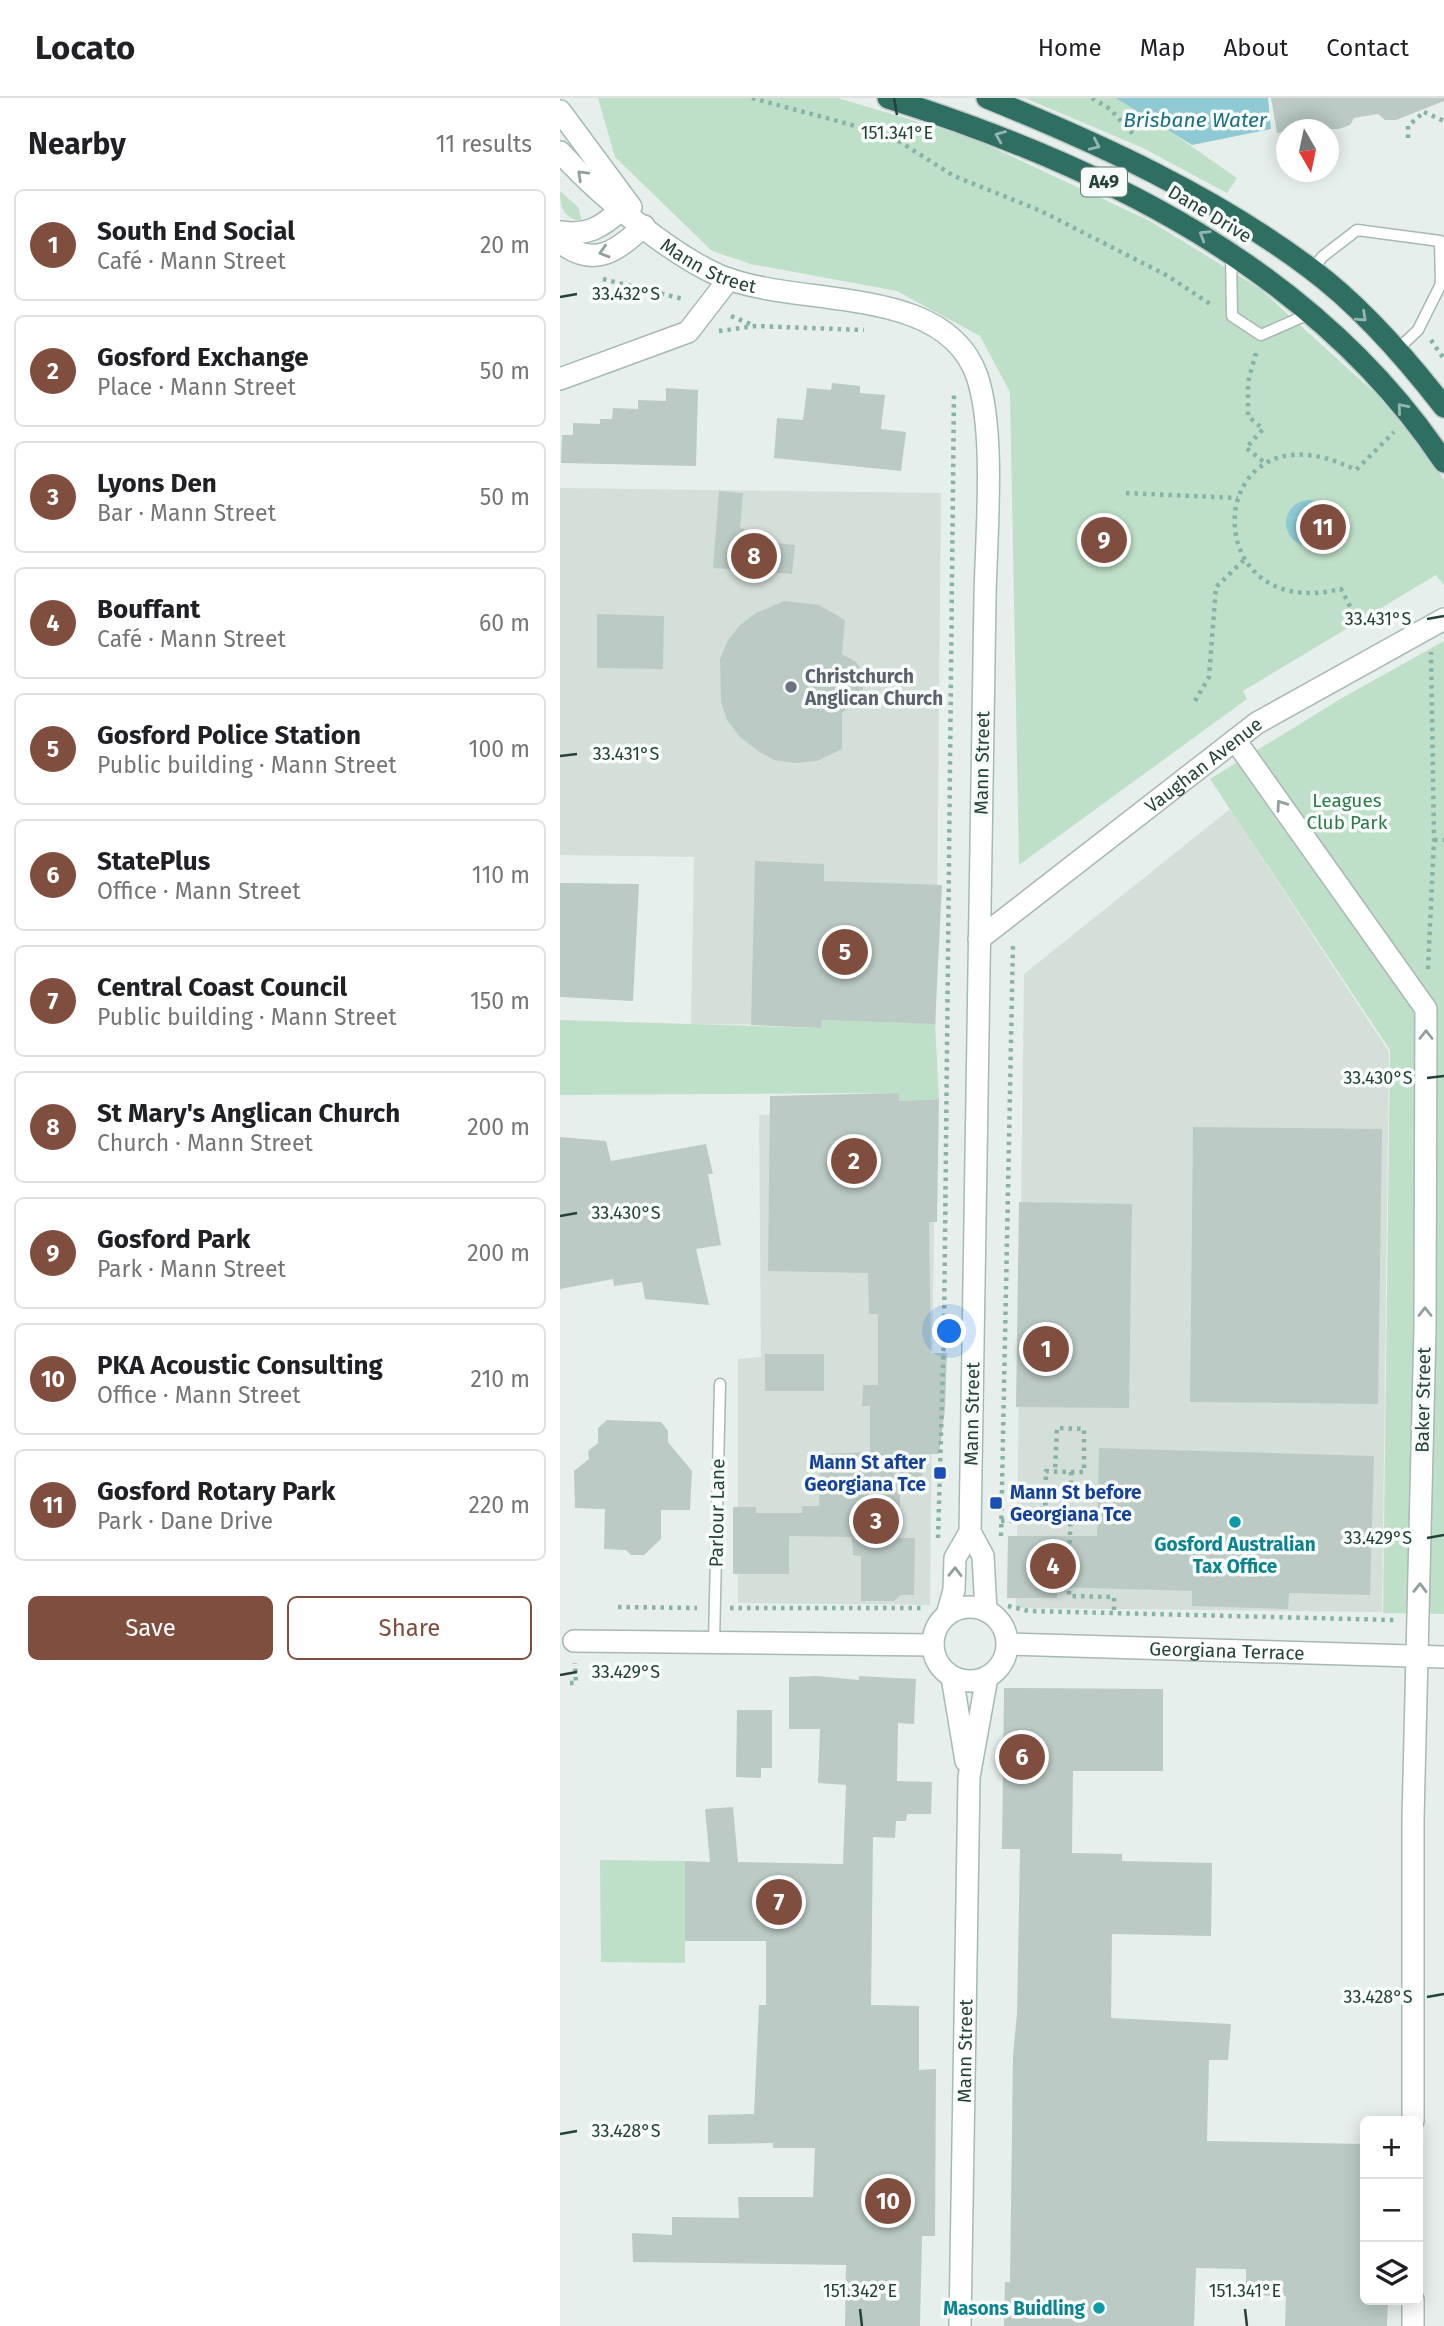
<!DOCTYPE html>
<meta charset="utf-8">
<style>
:root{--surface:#fff;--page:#f6f6f6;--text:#202124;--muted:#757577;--line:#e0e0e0;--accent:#7f4e3f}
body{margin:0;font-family:"Fira Sans",sans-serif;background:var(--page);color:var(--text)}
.controls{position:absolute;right:21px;bottom:21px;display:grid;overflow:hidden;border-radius:10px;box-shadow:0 4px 18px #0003}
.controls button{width:63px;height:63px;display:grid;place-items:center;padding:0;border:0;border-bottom:2px solid var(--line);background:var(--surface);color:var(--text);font:35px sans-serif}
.compass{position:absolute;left:716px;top:21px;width:63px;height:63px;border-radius:50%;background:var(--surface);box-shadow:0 4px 18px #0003;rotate:171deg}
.you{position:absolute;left:390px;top:1234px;width:24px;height:24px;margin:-18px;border:5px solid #fff;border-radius:50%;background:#1a73e8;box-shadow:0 0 0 10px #1a73e833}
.badge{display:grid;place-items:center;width:46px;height:46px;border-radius:50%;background:var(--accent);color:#fff;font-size:23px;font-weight:700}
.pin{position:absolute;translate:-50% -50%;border:4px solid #fff;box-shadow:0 2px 7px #0006}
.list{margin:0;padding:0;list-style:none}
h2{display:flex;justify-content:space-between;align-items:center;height:91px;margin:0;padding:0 28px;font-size:30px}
h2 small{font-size:23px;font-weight:400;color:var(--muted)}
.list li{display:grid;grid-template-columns:46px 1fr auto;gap:21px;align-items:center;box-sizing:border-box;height:112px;margin:0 14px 14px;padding:0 14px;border:2px solid var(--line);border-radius:10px}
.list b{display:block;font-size:26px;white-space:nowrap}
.list p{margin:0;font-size:23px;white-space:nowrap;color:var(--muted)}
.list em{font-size:23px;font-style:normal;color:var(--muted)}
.actions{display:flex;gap:14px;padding:21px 28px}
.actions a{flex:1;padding:16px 0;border:2px solid var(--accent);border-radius:10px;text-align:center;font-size:24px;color:var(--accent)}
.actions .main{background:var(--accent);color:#fff}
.icon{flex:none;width:38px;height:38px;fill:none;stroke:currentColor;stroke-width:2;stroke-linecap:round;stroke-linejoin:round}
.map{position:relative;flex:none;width:884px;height:2228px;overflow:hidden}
header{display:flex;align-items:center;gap:42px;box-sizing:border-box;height:98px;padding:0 35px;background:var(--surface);border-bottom:2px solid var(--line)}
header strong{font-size:33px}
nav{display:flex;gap:38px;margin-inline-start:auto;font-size:24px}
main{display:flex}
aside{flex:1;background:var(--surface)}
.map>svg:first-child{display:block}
</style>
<header>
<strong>Locato</strong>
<nav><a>Home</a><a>Map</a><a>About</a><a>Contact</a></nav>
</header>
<main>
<aside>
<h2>Nearby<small>11 results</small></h2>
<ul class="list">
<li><span class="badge">1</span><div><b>South End Social</b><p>Café · Mann Street</p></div><em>20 m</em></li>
<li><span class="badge">2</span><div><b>Gosford Exchange</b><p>Place · Mann Street</p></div><em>50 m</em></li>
<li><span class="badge">3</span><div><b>Lyons Den</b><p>Bar · Mann Street</p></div><em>50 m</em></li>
<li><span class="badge">4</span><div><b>Bouffant</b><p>Café · Mann Street</p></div><em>60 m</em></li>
<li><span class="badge">5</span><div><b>Gosford Police Station</b><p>Public building · Mann Street</p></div><em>100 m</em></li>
<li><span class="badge">6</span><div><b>StatePlus</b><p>Office · Mann Street</p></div><em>110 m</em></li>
<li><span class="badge">7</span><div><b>Central Coast Council</b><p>Public building · Mann Street</p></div><em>150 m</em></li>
<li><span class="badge">8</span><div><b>St Mary's Anglican Church</b><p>Church · Mann Street</p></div><em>200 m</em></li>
<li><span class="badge">9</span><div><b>Gosford Park</b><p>Park · Mann Street</p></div><em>200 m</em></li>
<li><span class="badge">10</span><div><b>PKA Acoustic Consulting</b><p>Office · Mann Street</p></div><em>210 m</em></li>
<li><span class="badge">11</span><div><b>Gosford Rotary Park</b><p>Park · Dane Drive</p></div><em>220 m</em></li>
</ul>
<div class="actions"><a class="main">Save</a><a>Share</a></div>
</aside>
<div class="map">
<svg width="884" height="2228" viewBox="0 0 884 2228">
<rect width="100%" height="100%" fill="#e6efeb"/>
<g fill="#d4dfda">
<polygon points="0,390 381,395 376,928 131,926 134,759 0,757"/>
<polygon points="670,711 829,954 822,1514 456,1510 464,876"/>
<polygon points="199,1017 375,1020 370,1507 178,1505 178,1261 201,1259"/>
</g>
<g fill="#bfe0c8">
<polygon points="38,0 278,0 412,40 590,123 699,190 816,296 870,360 884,382 884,487 876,477 683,593 687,601 459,767 450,294 420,238 337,193 191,166 152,153 55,59"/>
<polygon points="465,0 562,0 677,80 667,95 583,50"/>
<path d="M0,93l18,16 4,14c-18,-2 -22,-14 -22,-30z"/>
<polygon points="884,543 884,1516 823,1515 830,952 650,681 782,600"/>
<polygon points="0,922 261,930 262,922 375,926 379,1001 339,1003 338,995 0,997"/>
<polygon points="40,1762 125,1763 125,1865 41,1864"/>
</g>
<g fill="#8ec9d4">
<polygon points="556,0 708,0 711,31 632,47"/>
<circle cx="749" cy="425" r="23"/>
</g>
<g fill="#bbcac4">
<polygon points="711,0 884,0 884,3 836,22 825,22 818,16 794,20 790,27 779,31 769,31 761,26 717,35"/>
<polygon points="272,285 300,288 300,295 325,297 321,331 346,334 341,373 214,360 217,320 243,322 247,290 271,292"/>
<polygon points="106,290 138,292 136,368 1,365 2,337 13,337 13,325 40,326 40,321 52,321 53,310 78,311 78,302 106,303"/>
<polygon points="159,393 183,395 180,430 184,431 183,442 235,447 232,476 153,470"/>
<polygon points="224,503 259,507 285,522 282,556 296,564 303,575 303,595 294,607 282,615 282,651 257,663 236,665 214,662 198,653 180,639 167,622 161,604 160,561 168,542 180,527 196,515"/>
<polygon points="37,516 104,518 103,571 37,570"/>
<polygon points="195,763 264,766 264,783 382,787 375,926 262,922 261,930 191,927"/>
<polygon points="0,785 79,786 73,903 0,899"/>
<polygon points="339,995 339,1003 379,1001 377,1124 369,1124 371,1255 387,1255 385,1311 379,1356 367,1356 358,1396 340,1396 339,1440 355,1440 354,1497 341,1497 334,1503 301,1503 301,1458 293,1457 292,1439 229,1438 229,1476 173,1476 173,1409 196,1409 196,1415 242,1415 242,1408 259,1408 260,1356 310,1354 310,1308 302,1308 303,1287 318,1287 318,1216 309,1216 308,1175 208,1173 210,998"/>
<polygon points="633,1029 822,1031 818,1306 630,1304"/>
<polygon points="0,1039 46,1043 51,1063 146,1046 153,1076 148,1076 161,1147 136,1151 149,1207 85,1201 82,1184 54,1188 53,1181 0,1191"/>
<polygon points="459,1104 572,1106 569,1310 456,1309"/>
<rect x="205" y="1256" width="59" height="37"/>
<polygon points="47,1322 101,1324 108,1333 108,1344 132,1373 130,1412 101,1412 101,1441 84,1457 71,1457 66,1452 44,1451 45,1411 15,1410 14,1373 29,1361 28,1353 38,1345 38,1330"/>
<polygon points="539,1350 814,1358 810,1497 729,1495 728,1511 632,1508 632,1493 497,1489 497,1500 447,1500 448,1438 537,1438"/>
<polygon points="256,1578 299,1582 299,1578 356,1581 354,1626 338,1625 337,1683 372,1684 371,1716 347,1716 346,1723 336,1723 335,1740 313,1739 311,1907 359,1908 359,1972 376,1971 375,2138 362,2138 360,2228 285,2228 286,2167 73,2164 72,2135 112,2137 112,2119 179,2120 178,2099 253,2099 255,2050 213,2050 213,2045 148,2046 148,2017 194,2016 199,1907 206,1907 206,1843 125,1843 125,1763 150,1764 145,1711 173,1709 178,1764 283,1766 286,1687 258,1685 260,1631 229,1631 229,1579"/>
<polygon points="444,1590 603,1591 603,1673 513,1673 512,1755 562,1756 562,1763 652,1765 651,1838 552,1836 551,1920 671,1926 668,1962 649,1962 647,2043 805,2046 805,2202 828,2202 827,2228 725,2228 726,2198 686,2197 686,2171 636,2170 634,2228 444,2228 445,2184 450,2184 453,1957 457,1916 460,1751 442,1751"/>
<polygon points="177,1612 212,1612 212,1670 201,1670 201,1680 176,1679"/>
</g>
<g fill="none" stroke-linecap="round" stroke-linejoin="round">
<defs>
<g id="lane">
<polyline points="671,158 672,218 701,237 751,215"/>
<polyline points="753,172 762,159 797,132 880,143 881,186 858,232 837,252"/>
<polyline points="154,1544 160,1286"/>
</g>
<g id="street">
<path d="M0,134c28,4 42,-5 62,-23"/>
<path d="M0,144c34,27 57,9 84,-16"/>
<polyline points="0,281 128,234 169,181"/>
<polyline points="675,642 866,911 865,1230 853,1721 853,2023"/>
<path id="s1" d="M419,841l278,-216 187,-104"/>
<polyline points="14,1543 373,1547"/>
<path id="s2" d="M448,1546l436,13"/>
<polyline points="853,2228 853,2202"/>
</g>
<g id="secondary">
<polyline points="0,13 71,109"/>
<path id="s3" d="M0,54c37,41 107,100 158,123 79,34 226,7 259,101 19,56 9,160 8,222l-15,934 -15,26 -1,32 -7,25"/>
<polyline points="410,1434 423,1458 426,1513"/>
<circle cx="410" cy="1546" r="37"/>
<polyline points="392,1579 406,1663"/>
<path id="s4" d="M400,2228l9,-549 18,-100"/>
</g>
<g id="highway">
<path d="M328,0c215,68 427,171 556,364"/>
<path d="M427,0c113,46 227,98 324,171 51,38 95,89 133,138"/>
</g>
</defs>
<use href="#lane" stroke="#a8b8b2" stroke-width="13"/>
<use href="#street" stroke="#a8b8b2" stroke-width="24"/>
<use href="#secondary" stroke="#a4bbb3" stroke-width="24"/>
<use href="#highway" stroke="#c2cac8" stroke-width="24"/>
<g stroke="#86b3a5" stroke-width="4.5" stroke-dasharray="3.5 5" stroke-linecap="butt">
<polyline points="192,0 329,37 394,78 481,113 608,178 653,208"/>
<polyline points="532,0 550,11 574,37"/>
<polyline points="864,14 884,23"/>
<polyline points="848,40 848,28 864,14"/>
<polyline points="43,181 123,201"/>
<polyline points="171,218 195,228"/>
<polyline points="159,233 196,228 304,232"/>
<polyline points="871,242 884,261"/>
<polyline points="696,255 688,284 688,318 703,331 686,350 704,364"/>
<polyline points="566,395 678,400"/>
<path d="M794,516l-13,-25c-151,37 -137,-195 15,-119l38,-38"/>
<polyline points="635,603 649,579 656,489 684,462"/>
<polyline points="874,742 884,742"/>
<polyline points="868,871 874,742 871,554"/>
<polyline points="511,1374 509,1498 554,1499 554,1515"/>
<path d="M441,1423h44l1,-50c12,1 25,1 38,1v-43l-27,-1 -2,43"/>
<polyline points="441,1438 453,845"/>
<polyline points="378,1440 384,1234 394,294"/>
<polyline points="448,1508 469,1513 834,1522"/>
<polyline points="58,1509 137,1510"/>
<polyline points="170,1510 365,1510"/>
<polyline points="10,1585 16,1585 15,1565"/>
</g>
<use href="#lane" stroke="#fff" stroke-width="10"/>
<use href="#street" stroke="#fff" stroke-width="21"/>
<use href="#secondary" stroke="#fff" stroke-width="21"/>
<use href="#highway" stroke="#2f6f62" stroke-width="21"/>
</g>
<defs><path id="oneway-chevron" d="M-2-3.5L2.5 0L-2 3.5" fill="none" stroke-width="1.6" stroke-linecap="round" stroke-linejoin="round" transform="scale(1.75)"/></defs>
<g stroke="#93b5ae">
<use href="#oneway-chevron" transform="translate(440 38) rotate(-158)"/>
<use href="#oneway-chevron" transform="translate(535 47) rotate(24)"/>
<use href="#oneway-chevron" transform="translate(644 137) rotate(-149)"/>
<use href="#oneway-chevron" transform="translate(802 219) rotate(43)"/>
<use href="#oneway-chevron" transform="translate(842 310) rotate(-131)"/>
</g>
<g stroke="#92a09c">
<use href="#oneway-chevron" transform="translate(22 77) rotate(-136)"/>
<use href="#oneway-chevron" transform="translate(44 154) rotate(163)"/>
<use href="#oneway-chevron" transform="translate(721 707) rotate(-125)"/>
<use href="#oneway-chevron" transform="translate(866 937) rotate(-90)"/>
<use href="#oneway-chevron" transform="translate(865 1214) rotate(-90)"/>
<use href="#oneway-chevron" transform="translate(395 1474) rotate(-89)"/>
<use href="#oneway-chevron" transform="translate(860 1490) rotate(-89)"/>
</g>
<path fill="none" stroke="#24423a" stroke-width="2.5" d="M334,0l3,17M0,199l17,-3M867,521l17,-3M0,658l17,-2M867,980l17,-2M0,1118l17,-3M867,1440l17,-3M0,1577l17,-3M867,1899l17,-3M0,2036l17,-3M300,2211l2,17M685,2211l2,17"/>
<circle fill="#6b7280" stroke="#f7fbf9" stroke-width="2.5" cx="231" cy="589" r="7"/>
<g fill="#1a4fb4" stroke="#f7fbf9" stroke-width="2.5">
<rect x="373" y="1368" width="14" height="14" rx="3.5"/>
<rect x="429" y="1398" width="14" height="14" rx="3.5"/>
</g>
<g fill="#0f9aa8" stroke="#f7fbf9" stroke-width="2.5">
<circle cx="675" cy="1424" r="7"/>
<circle cx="539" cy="2210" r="7"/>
</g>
<g text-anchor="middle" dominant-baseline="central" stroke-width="7" stroke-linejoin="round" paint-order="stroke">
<rect fill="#f7fbf9" stroke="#637a73" stroke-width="2" x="521" y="69.5" width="46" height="29" rx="5"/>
<g font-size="18" font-weight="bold" fill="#24423a">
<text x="544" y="84">A49</text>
</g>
<g font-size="19" fill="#24423a" stroke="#f7fbf9">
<text transform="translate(650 116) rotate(31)">Dane Drive</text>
<text stroke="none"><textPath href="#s3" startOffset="189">Mann Street</textPath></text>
<text transform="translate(422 665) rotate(-89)">Mann Street</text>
<text stroke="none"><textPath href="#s1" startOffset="284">Vaughan Avenue</textPath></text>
<text transform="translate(863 1302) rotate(-89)">Baker Street</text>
<text transform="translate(412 1316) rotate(-89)">Mann Street</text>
<text transform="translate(157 1415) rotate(-89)">Parlour Lane</text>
<text stroke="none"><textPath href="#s2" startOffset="219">Georgiana Terrace</textPath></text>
<text stroke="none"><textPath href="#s4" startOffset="275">Mann Street</textPath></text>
</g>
<g font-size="19" font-weight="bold" fill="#5b616d" stroke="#f7fbf9" text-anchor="start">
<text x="245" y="578">Christchurch<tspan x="245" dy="22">Anglican Church</tspan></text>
</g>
<g font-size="19" fill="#2d7a4b" stroke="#f7fbf9">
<text x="787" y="702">Leagues<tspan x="787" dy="22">Club Park</tspan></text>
</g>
<g font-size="19" font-weight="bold" fill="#164399" stroke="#f7fbf9" text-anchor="end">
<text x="366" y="1364">Mann St after<tspan x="366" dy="22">Georgiana Tce</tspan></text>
<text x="450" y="1394" text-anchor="start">Mann St before<tspan x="450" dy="22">Georgiana Tce</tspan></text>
</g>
<g font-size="19" font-weight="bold" fill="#0d838f" stroke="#f7fbf9">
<text x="675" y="1446">Gosford Australian<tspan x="675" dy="22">Tax Office</tspan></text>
<text x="525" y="2210" text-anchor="end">Masons Buidling</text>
</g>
<g font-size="21" font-style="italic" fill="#1c6f80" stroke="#f7fbf9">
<text x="635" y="22">Brisbane Water</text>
</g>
</g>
<g font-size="18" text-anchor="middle" fill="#24423a" stroke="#f7fbf9" stroke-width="7" stroke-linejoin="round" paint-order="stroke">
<text x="337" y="41">151.341°E</text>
<text x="66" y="202">33.432°S</text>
<text x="818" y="527">33.431°S</text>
<text x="66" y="662">33.431°S</text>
<text x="818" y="986">33.430°S</text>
<text x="66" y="1121">33.430°S</text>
<text x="818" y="1446">33.429°S</text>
<text x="66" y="1580">33.429°S</text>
<text x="818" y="1905">33.428°S</text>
<text x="66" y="2039">33.428°S</text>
<text x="300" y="2199">151.342°E</text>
<text x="685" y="2199">151.341°E</text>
</g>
</svg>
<div class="controls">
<button>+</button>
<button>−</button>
<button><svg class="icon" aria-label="layers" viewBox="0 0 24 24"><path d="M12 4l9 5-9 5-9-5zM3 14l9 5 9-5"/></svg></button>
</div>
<svg class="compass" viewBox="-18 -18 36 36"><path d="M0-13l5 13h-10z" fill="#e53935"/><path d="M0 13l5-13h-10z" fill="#757577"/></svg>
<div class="you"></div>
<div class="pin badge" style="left:486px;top:1251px">1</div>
<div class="pin badge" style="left:294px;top:1063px">2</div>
<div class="pin badge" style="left:316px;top:1423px">3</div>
<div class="pin badge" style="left:493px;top:1468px">4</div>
<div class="pin badge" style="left:285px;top:854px">5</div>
<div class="pin badge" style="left:462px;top:1659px">6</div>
<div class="pin badge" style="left:219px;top:1804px">7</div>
<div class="pin badge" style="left:194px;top:458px">8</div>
<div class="pin badge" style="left:544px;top:442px">9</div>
<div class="pin badge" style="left:328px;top:2103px">10</div>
<div class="pin badge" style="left:763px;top:429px">11</div>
</div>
</main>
